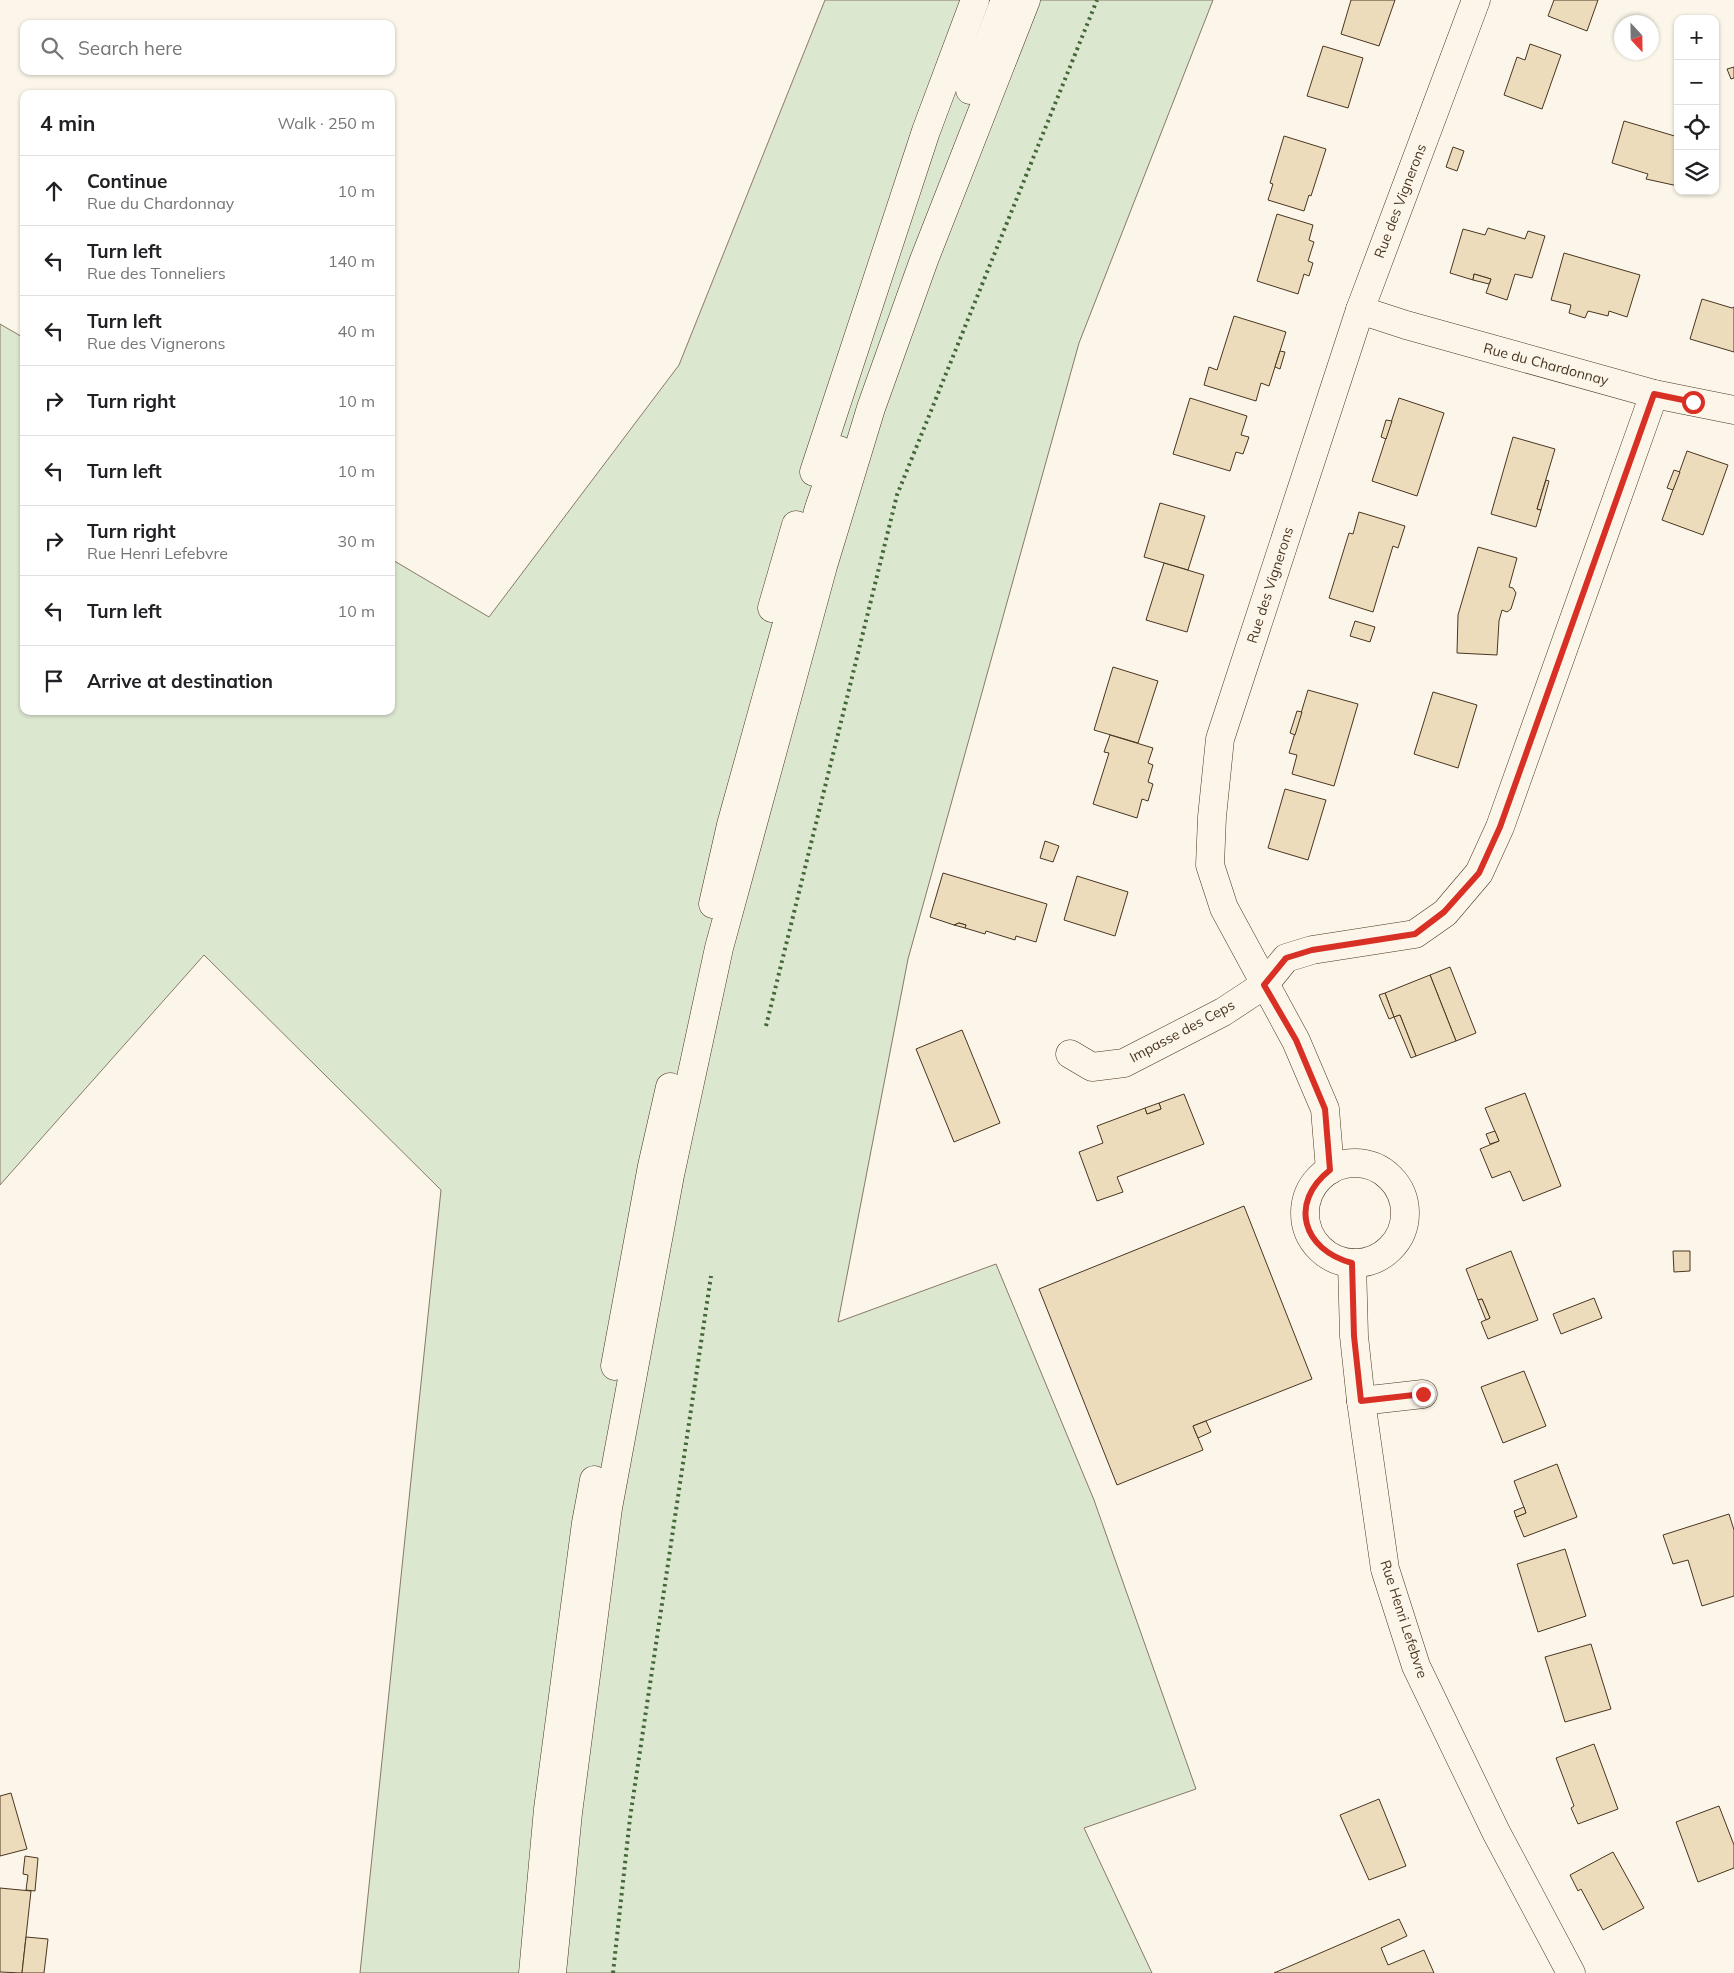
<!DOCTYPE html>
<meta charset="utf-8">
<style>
:root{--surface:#fff;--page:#f6f6f6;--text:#202124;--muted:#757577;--line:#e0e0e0}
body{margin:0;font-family:Mulish,sans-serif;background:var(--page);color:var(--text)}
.controls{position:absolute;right:15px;top:15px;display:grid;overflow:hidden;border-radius:10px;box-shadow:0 1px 4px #0004}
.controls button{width:45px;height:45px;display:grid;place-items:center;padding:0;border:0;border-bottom:1px solid var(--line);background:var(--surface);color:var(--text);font:25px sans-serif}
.compass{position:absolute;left:1614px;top:15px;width:45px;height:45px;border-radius:50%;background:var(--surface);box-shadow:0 1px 4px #0004;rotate:158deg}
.stop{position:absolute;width:15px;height:15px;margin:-11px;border:4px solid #d93025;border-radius:50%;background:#fff}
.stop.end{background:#d93025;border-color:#fff;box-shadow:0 1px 5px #0008}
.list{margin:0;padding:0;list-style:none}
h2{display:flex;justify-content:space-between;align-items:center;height:65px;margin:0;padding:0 20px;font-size:21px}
h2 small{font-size:16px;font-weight:400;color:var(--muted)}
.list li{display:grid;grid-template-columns:32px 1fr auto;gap:15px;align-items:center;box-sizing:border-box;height:70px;padding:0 20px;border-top:1px solid var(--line)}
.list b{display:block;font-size:19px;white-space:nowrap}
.list p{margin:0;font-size:16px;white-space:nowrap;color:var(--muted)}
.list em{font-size:16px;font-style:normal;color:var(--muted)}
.icon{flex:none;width:28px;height:28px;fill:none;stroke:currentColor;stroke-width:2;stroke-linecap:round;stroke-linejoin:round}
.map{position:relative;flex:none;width:1734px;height:1973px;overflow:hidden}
.search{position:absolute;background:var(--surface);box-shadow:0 1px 4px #0004;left:20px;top:20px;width:375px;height:55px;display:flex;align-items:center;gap:12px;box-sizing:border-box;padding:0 18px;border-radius:10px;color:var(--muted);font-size:19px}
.panel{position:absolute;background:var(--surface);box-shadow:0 1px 4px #0004;left:20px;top:90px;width:375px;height:625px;border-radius:10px}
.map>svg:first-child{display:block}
</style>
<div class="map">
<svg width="1734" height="1973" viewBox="0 0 1734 1973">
<rect width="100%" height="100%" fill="#fbf6e9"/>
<polygon fill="#dce7d0" stroke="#887966" points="825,0 1213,0 1079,343 908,959 838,1322 996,1264 1094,1500 1196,1789 1084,1828 1152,1973 360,1973 441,1190 204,955 0,1185 0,324 24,338 24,711 391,711 391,559 489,617 679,365"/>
<g fill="#ecdcbc" stroke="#4a3520">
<polygon points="1351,0 1395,0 1379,46 1341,34"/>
<polygon points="1554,0 1598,0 1587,31 1548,16"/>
<polygon points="1530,44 1561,55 1542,109 1504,95 1517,57 1525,60"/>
<polygon points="1323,46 1363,58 1348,108 1307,96"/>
<polygon points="1734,67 1734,78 1731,79 1727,69"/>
<polygon points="1624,121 1678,137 1676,144 1678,145 1678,186 1646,179 1648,174 1612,163"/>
<polygon points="1284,136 1326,149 1311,196 1309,195 1304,211 1268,200 1273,184 1270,183"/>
<polygon points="1453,147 1464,151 1457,171 1446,167"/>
<polygon points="1277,214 1313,225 1309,240 1314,242 1308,261 1313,263 1309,276 1304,274 1298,294 1257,281"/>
<polygon points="1488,228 1525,239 1528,231 1545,236 1532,278 1515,274 1507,300 1486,293 1491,279 1474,274 1473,280 1450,273 1463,229 1485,235"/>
<polygon points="1564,253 1640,275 1627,317 1609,311 1608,316 1588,311 1585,318 1569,313 1571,305 1551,300"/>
<polygon points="1474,274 1491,279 1489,284 1473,280"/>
<polygon points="1702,299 1732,308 1734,307 1734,352 1690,339"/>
<polygon points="1234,316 1286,332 1269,386 1261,383 1256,401 1204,385 1209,367 1217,370"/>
<polygon points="1280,351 1285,352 1280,369 1275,367"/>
<polygon points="1190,398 1247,416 1241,435 1249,437 1243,454 1236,452 1230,471 1173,454"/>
<polygon points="1399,398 1444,413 1417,496 1372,481"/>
<polygon points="1386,420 1392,421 1386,439 1381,437"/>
<polygon points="1513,437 1555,449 1537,509 1541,510 1536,527 1491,514"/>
<polygon points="1687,451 1728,465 1703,535 1662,520"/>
<polygon points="1674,470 1680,472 1673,490 1667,488"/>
<polygon points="1546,480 1549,481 1541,510 1537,509"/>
<polygon points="1160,503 1205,516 1188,570 1144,557"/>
<polygon points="1359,512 1405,526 1398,548 1393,546 1373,612 1329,598 1349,533 1353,534"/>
<polygon points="1478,547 1517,558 1509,587 1513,588 1516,593 1511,609 1507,612 1502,610 1499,621 1497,655 1457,653 1458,615"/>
<polygon points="1164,563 1204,575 1187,632 1146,620"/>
<polygon points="1355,621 1375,627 1370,642 1350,636"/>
<polygon points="1113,667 1158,681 1138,743 1094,730"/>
<polygon points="1308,690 1358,704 1334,786 1292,774 1297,755 1289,753"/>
<polygon points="1433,692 1477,705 1458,768 1414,754"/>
<polygon points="1297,711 1302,712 1295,735 1290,733"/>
<polygon points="1110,735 1153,748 1148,763 1153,765 1148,782 1153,784 1148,801 1142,799 1137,818 1093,804 1109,753 1104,752"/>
<polygon points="1285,789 1326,800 1308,860 1268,848"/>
<polygon points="1045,841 1059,846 1053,862 1040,858"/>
<polygon points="943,873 1047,904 1036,942 1016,936 1015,940 986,931 985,934 965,928 966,925 959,923 954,925 930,917"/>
<polygon points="1077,876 1128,892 1115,936 1064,920"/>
<polygon points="959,923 966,925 965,928 954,925"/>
<polygon points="1450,967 1476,1033 1456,1041 1430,975"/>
<polygon points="1430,975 1456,1041 1416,1056 1400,1015 1394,1017 1385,993"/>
<polygon points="1385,993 1394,1017 1389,1019 1379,995"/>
<polygon points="1400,1015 1416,1056 1411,1058 1394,1017"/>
<polygon points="962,1030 1000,1123 954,1142 916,1049"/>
<polygon points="1525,1093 1561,1186 1523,1201 1510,1171 1492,1178 1480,1149 1499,1141 1485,1108"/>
<polygon points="1184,1094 1204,1144 1117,1177 1123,1192 1097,1201 1079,1152 1103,1143 1097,1126 1145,1108 1147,1114 1161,1109 1159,1103"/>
<polygon points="1159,1103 1161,1109 1147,1114 1145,1108"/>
<polygon points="1495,1131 1499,1141 1490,1144 1486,1134"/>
<polygon points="1244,1206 1312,1379 1193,1426 1203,1450 1117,1485 1039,1289"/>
<polygon points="1511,1251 1538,1320 1488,1339 1481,1322 1490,1318 1482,1299 1478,1300 1466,1269"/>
<polygon points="1673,1251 1690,1251 1690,1271 1674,1272"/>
<polygon points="1594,1298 1602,1318 1561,1334 1553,1314"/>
<polygon points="1482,1299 1490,1318 1486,1320 1478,1300"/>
<polygon points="1524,1371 1546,1426 1503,1443 1481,1387"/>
<polygon points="1206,1421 1211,1432 1198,1438 1193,1426"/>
<polygon points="1557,1464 1577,1517 1524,1537 1516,1517 1526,1513 1514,1481"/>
<polygon points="1524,1507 1526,1513 1516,1517 1514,1511"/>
<polygon points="1729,1514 1734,1530 1734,1596 1702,1606 1688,1560 1673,1564 1663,1535"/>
<polygon points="1565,1549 1586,1616 1538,1632 1517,1564"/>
<polygon points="1591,1644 1611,1709 1565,1722 1545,1657"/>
<polygon points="1594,1744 1618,1809 1578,1824 1571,1808 1574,1806 1556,1758"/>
<polygon points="11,1793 27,1849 0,1856 0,1796"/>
<polygon points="1379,1799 1406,1866 1369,1880 1340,1815"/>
<polygon points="1719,1806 1734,1845 1734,1868 1698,1882 1676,1822"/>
<polygon points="1613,1852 1644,1908 1603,1930 1581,1889 1578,1891 1570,1875"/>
<polygon points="25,1856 38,1858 35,1891 26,1890 28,1875 23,1874"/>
<polygon points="0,1888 31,1891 22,1973 0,1972"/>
<polygon points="1399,1919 1407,1936 1381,1948 1388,1965 1424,1950 1434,1973 1274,1973"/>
<polygon points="26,1937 48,1939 44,1973 22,1973"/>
</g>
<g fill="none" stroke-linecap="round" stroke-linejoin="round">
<defs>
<g id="minor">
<polyline points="1360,310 1406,325 1654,394 1734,410"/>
<polyline points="1070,1054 1092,1067 1124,1063 1223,1012 1264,985 1286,958 1312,950 1415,934 1445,913 1479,873 1500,827 1654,394"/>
<circle cx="1355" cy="1213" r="50"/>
<polyline points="1330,1170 1325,1109 1296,1041 1224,908 1210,865 1212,817 1220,739 1360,310 1476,0"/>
<polyline points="1352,1263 1354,1336 1361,1401 1385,1569 1416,1666 1496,1832 1571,1973"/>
<polyline points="1361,1401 1423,1394"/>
</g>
<g id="major">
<polyline points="970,90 1005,0"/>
<polyline points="814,472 926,131 975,0"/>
<polyline points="772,608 796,525"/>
<polyline points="713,904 731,825 819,508 839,450"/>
<polyline points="615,1366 652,1166 670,1087"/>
<polyline points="533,1973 548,1809 586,1523 594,1480"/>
<polyline points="552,1973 568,1813 608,1508 670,1175 719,948 823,566 871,408 924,260 1026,0"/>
</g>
</defs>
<use href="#minor" stroke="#4a3520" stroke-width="29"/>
<use href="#major" stroke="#4a3520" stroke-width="29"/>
<use href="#minor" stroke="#fbf6e9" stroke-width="28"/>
<use href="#major" stroke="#fbf6e9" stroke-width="28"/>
<g stroke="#436837" stroke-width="4" stroke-dasharray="2.5 4" stroke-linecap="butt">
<polyline points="766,1026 897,495 1097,0"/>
<polyline points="613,1973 630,1818 711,1276"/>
</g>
</g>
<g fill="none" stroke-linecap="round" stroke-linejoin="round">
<path stroke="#d93025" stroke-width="6" d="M1423,1394l-62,7 -7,-65 -2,-73c-49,-13 -64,-60 -22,-93l-5,-61 -29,-69 -32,-55 22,-27 26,-8 103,-16 29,-22 35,-39 21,-46 154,-433 39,8"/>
</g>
<g text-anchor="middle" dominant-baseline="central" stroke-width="4" stroke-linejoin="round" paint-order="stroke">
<g font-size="14" fill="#4a3520" stroke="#fbf6e9">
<text transform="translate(1400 201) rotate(-69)">Rue des Vignerons</text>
<text transform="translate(1546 364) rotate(15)">Rue du Chardonnay</text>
<text transform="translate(1270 585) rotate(-72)">Rue des Vignerons</text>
<text transform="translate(1182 1031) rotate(-28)">Impasse des Ceps</text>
<text transform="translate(1404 1619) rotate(72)">Rue Henri Lefebvre</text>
</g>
</g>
</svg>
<div class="controls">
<button>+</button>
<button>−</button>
<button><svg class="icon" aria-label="locate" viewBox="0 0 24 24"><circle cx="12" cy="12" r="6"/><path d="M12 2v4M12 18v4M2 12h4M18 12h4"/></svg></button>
<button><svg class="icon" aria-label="layers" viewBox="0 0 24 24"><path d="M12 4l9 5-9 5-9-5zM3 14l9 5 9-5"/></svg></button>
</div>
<svg class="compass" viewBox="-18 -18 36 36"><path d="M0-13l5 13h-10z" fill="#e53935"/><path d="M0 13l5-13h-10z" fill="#757577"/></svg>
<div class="stop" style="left:1693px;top:402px"></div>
<div class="stop end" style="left:1423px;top:1394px"></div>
<div class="search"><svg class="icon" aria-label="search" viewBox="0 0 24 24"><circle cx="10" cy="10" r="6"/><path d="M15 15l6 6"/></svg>Search here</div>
<section class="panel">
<h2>4 min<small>Walk · 250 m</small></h2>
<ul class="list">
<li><svg class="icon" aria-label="ahead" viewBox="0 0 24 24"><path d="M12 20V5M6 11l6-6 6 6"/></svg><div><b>Continue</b><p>Rue du Chardonnay</p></div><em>10 m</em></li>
<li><svg class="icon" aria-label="left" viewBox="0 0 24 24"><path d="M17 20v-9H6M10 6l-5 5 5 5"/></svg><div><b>Turn left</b><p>Rue des Tonneliers</p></div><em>140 m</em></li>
<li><svg class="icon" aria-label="left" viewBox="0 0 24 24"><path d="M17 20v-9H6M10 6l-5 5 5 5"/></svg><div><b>Turn left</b><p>Rue des Vignerons</p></div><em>40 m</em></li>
<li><svg class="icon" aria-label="right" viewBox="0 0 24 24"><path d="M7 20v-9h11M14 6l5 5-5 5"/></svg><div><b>Turn right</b></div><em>10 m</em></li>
<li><svg class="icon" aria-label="left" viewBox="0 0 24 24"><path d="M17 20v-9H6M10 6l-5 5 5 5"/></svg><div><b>Turn left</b></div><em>10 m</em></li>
<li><svg class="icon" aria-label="right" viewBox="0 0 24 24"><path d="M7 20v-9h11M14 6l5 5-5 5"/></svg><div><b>Turn right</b><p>Rue Henri Lefebvre</p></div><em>30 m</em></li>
<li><svg class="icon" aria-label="left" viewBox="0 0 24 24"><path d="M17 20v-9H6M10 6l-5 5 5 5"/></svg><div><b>Turn left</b></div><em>10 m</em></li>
<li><svg class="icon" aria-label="arrive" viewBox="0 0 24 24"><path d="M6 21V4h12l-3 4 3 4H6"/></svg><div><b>Arrive at destination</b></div></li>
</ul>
</section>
</div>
